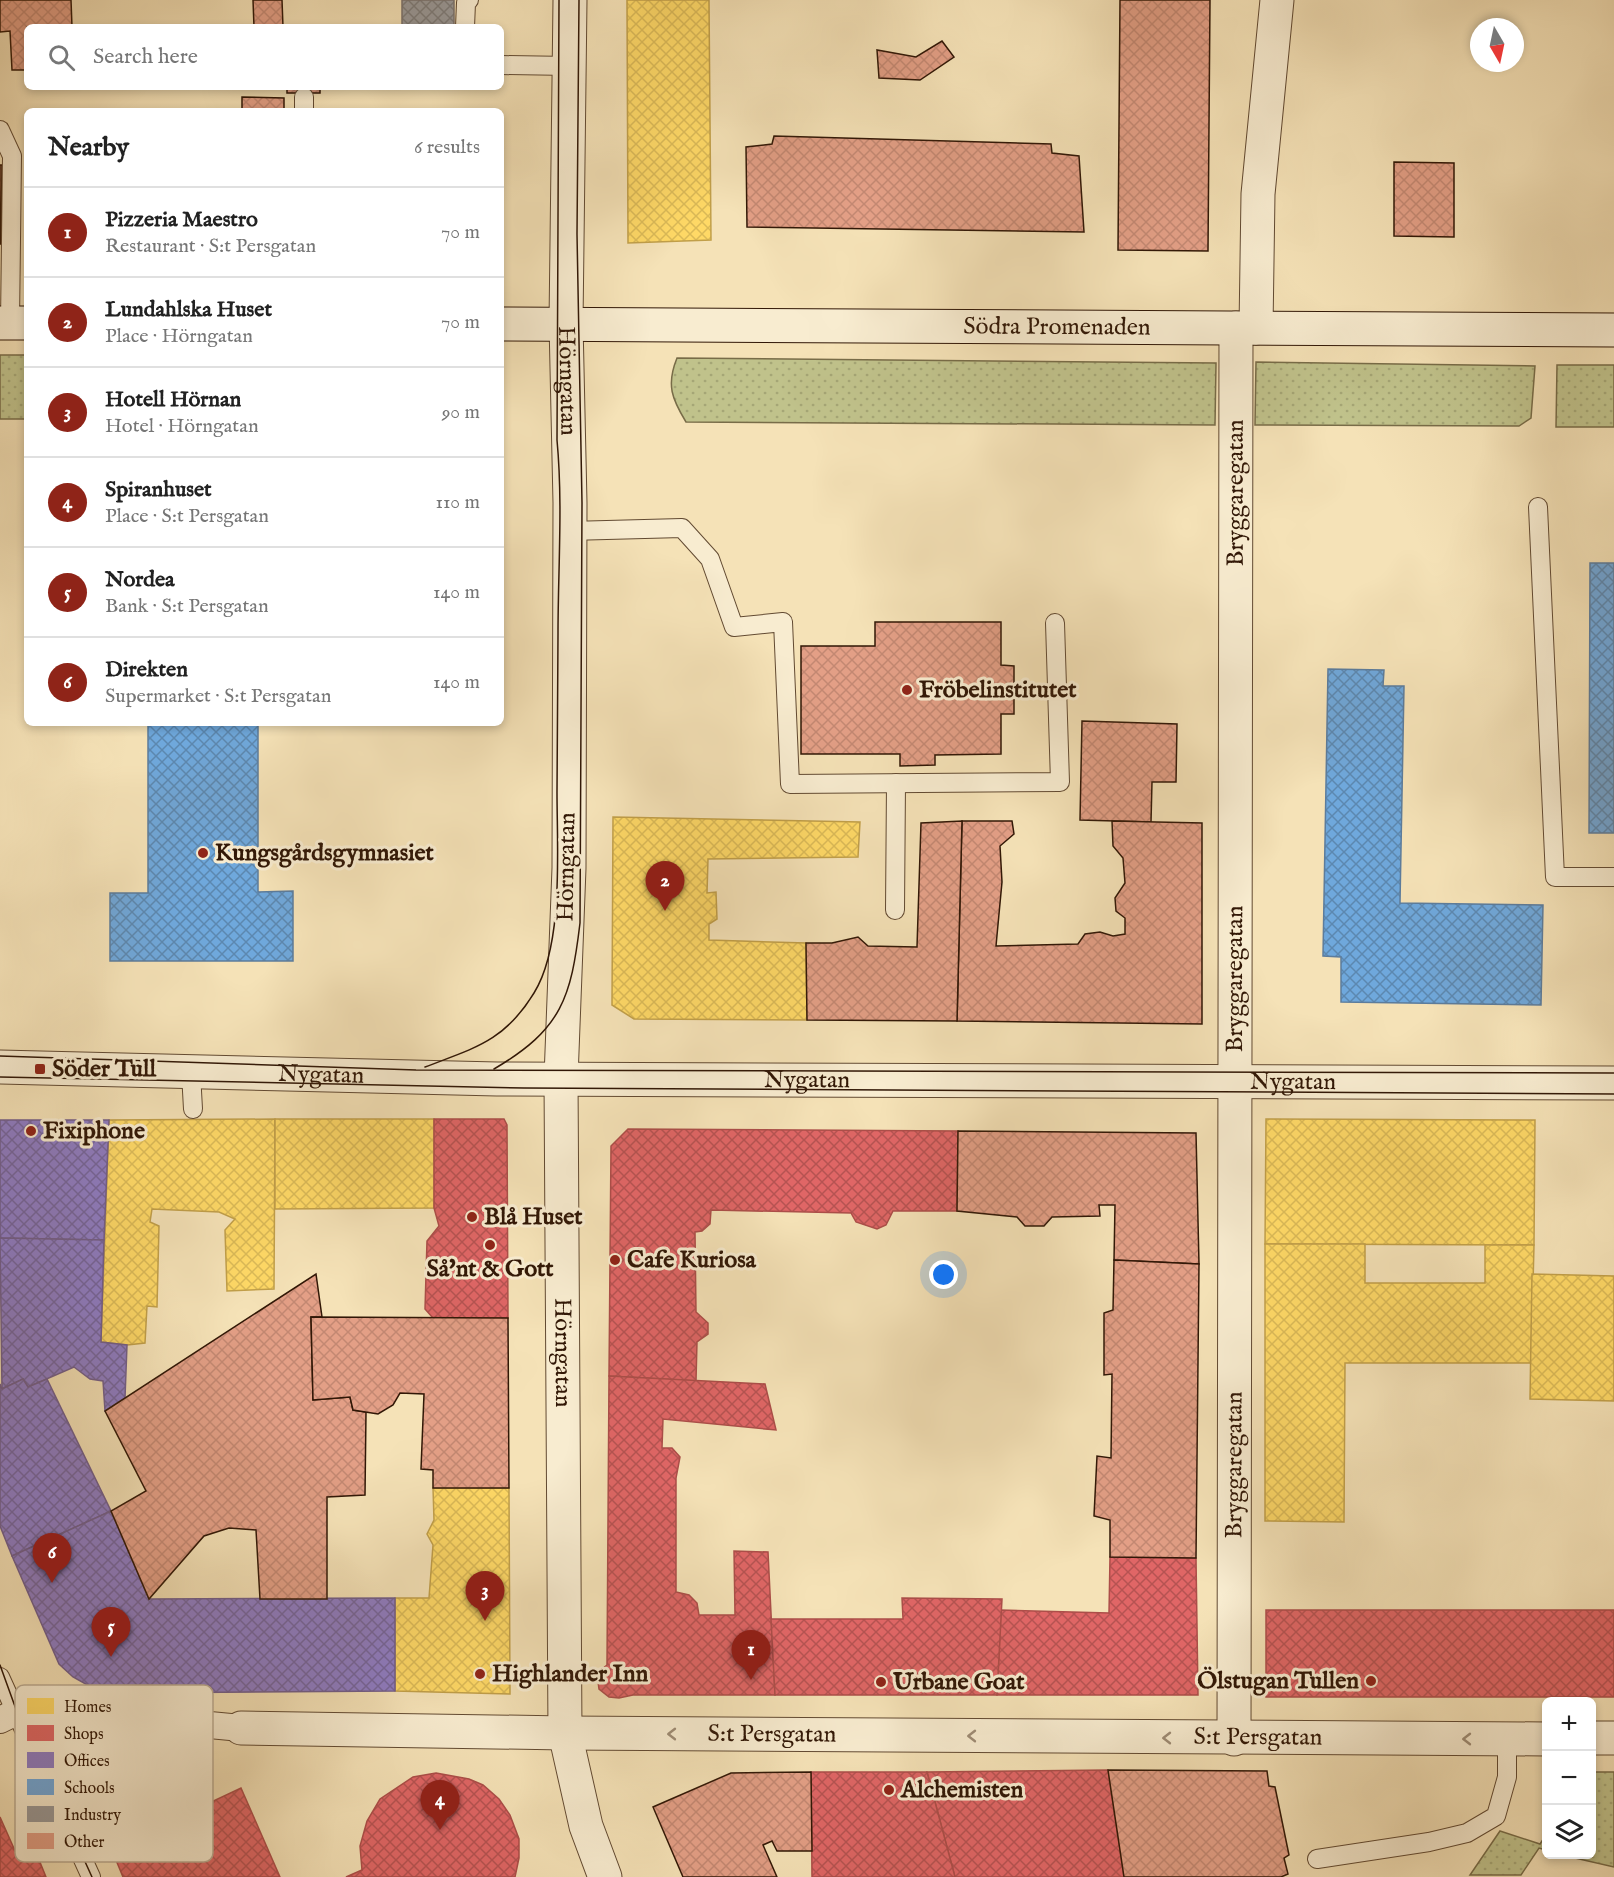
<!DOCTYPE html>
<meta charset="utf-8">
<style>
:root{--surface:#fff;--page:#f6f6f6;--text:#222;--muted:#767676;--line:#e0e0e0;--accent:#8f2418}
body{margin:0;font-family:"IM FELL English",serif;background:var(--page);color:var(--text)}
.controls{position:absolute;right:18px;bottom:18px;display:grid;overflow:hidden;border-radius:9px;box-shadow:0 3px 9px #0003}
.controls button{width:54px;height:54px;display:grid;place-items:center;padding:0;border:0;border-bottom:2px solid var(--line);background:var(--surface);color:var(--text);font:30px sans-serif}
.compass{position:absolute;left:1470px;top:18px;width:54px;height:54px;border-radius:50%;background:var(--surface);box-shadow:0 3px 9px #0003;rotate:171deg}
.you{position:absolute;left:944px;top:1275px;width:21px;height:21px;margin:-15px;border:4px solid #fff;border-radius:50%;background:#1a73e8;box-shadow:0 0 0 9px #1a73e833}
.badge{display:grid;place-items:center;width:39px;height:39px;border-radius:50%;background:var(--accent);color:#fff;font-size:20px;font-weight:700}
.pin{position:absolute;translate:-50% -50px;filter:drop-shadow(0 2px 3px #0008)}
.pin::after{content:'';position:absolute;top:32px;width:21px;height:18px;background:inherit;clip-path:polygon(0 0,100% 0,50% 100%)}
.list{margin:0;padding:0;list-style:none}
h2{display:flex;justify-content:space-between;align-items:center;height:78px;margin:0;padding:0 24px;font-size:26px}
h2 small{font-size:20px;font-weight:400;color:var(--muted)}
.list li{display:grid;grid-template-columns:39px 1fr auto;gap:18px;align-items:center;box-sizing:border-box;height:90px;padding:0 24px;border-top:2px solid var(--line)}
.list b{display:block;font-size:22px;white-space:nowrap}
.list p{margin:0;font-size:20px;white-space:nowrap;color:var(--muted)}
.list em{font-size:20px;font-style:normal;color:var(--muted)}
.icon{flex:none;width:33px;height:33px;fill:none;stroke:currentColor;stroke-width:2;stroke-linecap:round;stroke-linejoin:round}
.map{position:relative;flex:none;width:1614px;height:1877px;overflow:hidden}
.search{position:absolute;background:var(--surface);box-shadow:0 3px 9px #0003;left:24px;top:24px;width:480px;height:66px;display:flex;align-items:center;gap:15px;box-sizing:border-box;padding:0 21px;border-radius:9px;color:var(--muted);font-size:22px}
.panel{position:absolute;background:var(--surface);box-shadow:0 3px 9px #0003;left:24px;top:108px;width:480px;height:618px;border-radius:9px}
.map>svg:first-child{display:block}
</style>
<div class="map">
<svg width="1614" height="1877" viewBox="0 0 1614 1877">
<defs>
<pattern id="grass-dots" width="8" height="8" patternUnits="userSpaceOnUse" patternTransform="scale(1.5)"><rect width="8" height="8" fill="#c0c28b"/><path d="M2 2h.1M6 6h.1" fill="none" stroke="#a5a676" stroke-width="1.8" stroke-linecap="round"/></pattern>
<pattern id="homes-cross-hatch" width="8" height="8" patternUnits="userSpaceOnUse" patternTransform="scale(1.5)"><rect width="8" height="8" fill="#ffd966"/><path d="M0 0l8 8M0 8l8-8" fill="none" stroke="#dbba57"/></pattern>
<pattern id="shops-cross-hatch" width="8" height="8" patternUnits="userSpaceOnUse" patternTransform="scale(1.5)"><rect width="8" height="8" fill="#e06666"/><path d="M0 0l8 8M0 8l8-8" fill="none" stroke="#b65352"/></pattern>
<pattern id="offices-cross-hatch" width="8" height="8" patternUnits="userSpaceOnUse" patternTransform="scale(1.5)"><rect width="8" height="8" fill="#8e7cc3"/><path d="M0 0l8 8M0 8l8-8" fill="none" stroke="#75659c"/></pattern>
<pattern id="schools-cross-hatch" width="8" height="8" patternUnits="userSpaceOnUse" patternTransform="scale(1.5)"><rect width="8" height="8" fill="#6fa8dc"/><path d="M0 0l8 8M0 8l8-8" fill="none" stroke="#5c88b0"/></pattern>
<pattern id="industry-cross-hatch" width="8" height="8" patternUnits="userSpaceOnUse" patternTransform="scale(1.5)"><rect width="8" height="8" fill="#999"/><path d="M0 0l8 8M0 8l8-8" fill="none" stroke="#7d7c7b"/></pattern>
<pattern id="building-cross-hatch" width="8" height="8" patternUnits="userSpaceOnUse" patternTransform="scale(1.5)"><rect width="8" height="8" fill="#e39f86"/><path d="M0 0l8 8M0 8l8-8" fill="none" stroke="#c38872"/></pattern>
</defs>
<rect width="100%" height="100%" fill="#f5e2b7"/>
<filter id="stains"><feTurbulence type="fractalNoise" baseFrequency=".00333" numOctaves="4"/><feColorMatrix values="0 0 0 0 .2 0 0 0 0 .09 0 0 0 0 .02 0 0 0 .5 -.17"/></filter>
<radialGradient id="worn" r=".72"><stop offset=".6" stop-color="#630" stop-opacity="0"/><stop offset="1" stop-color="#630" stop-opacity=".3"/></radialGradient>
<g fill="url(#grass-dots)" stroke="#786c48" stroke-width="1.5">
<rect x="0" y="355" width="27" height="64"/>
<path d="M677,358l539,5 -1,62 -529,-3c-14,-23 -20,-37 -9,-64z"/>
<polygon points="1256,362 1535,366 1531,418 1519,426 1255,425"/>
<polygon points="1557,365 1614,365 1614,427 1556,427"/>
<polygon points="1592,1772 1614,1772 1614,1867 1562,1855 1592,1854"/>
<polygon points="1500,1831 1540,1844 1546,1835 1546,1850 1539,1848 1521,1875 1470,1875"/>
</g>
<g fill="url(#homes-cross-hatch)" stroke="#c19f49" stroke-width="1.5">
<polygon points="627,0 709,0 711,240 628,243"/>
<polygon points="613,817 860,822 858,857 708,859 707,893 716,892 717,919 709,924 709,940 806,943 807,1020 634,1019 612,1005"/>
<polygon points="275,1119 274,1289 227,1291 225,1230 235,1219 219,1212 152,1209 150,1222 159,1226 157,1307 147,1306 145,1343 127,1345 101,1342 109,1120"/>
<polygon points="275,1119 434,1119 434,1208 275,1209"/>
<polygon points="1266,1119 1535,1120 1534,1245 1265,1244"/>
<polygon points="1265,1244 1365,1244 1365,1283 1485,1283 1485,1245 1534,1245 1531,1363 1345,1363 1344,1522 1265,1521"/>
<polygon points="1532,1274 1614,1276 1614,1401 1530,1399"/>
<polygon points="433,1488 509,1488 510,1694 395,1691 395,1598 429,1598 433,1545 427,1534 434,1520"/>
</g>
<g fill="url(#shops-cross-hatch)" stroke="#ac4e49" stroke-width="1.5">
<polygon points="434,1119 504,1119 507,1125 508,1318 433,1318 425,1309 427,1241 439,1226 434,1208"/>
<polygon points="628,1129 958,1131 957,1211 893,1211 886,1225 877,1229 856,1222 851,1213 711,1210 710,1224 702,1231 695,1232 696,1312 708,1323 708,1334 697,1342 696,1381 609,1376 611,1146"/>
<polygon points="609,1376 765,1384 776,1430 663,1419 662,1448 672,1448 680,1457 676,1478 676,1592 689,1595 697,1603 699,1615 735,1615 734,1551 768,1552 775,1695 633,1695 619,1698 609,1697 599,1689 597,1673 607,1665"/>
<polygon points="1110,1557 1196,1558 1198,1695 997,1695 1001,1610 1109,1613"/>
<polygon points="902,1598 1002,1599 997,1695 775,1695 771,1619 903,1619"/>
<rect x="1266" y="1610" width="348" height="87"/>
<polygon points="1108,1770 1124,1877 955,1877 927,1772"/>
<polygon points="811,1772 927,1772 955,1877 812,1877"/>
<polygon points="436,1773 469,1779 483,1785 499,1799 510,1815 519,1839 519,1858 515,1877 346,1877 362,1870 360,1846 367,1821 380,1799 413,1777"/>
<polygon points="241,1788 280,1877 123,1877 104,1831 182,1797 205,1805"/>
<polygon points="0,1817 16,1853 33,1845 46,1877 0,1877"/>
</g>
<g fill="url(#offices-cross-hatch)" stroke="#725e8a" stroke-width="1.5">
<polygon points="0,1120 109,1120 104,1240 0,1238"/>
<polygon points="0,1238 104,1240 101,1342 127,1345 125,1398 105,1411 103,1381 90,1379 74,1367 28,1387 23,1379 2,1389"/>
<polygon points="23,1379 28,1387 47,1379 111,1511 12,1556 0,1526 0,1384 2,1389"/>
<polygon points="111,1511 149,1599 395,1598 395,1691 125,1693 91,1687 73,1677 59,1664 12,1556"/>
</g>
<g fill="url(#schools-cross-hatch)" stroke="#5c7c9c" stroke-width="1.5">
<polygon points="1590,563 1614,563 1614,833 1589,833"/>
<polygon points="1328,669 1384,670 1383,686 1404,686 1400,903 1543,905 1541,1005 1341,1002 1341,957 1323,956"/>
<polygon points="148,723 258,723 258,892 293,891 293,961 110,961 110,893 148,893"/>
</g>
<rect fill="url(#industry-cross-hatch)" stroke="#7a726d" stroke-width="1.5" x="402" y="0" width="52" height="27"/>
<g fill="url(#building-cross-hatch)" stroke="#311706" stroke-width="1.5">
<polygon points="0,0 71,0 72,27 27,27 27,70 12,70 10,31 0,32"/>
<polygon points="253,0 282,0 283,27 254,27"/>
<polygon points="1120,0 1210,0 1208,251 1118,250"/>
<polygon points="942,41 954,57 920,80 879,78 877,50 916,57"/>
<rect x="287" y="87" width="33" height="6"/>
<polygon points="242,97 284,98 284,111 242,111"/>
<polygon points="774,136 1051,144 1052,153 1079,156 1084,232 747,227 746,147 772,144"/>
<polygon points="1394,162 1454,163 1454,237 1394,236"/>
<polygon points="0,165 2,165 1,244 0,244"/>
<polygon points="875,622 1001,622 1001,665 1014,666 1014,714 1001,714 1001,754 935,755 935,765 900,766 900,754 801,754 801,646 875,646"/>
<polygon points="1082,721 1177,724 1176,782 1152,782 1151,822 1080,820"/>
<polygon points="962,821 1012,821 1014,834 1000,846 1002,882 996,946 1078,944 1085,934 1100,932 1113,936 1125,934 1125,918 1116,911 1115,898 1125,883 1123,858 1113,846 1112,821 1202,823 1202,1024 957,1021"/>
<polygon points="962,821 957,1021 807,1020 806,943 832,943 858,937 868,946 917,947 921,823"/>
<polygon points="958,1131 1196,1133 1199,1264 1114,1260 1115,1205 1099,1205 1100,1216 1052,1217 1044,1226 1025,1226 1017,1217 957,1211"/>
<polygon points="1114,1260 1199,1264 1196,1558 1110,1557 1110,1520 1094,1516 1097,1456 1111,1458 1112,1374 1104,1375 1104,1313 1113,1310"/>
<polygon points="316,1274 322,1317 311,1317 313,1400 350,1397 353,1410 366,1412 365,1495 327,1497 327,1599 260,1599 256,1530 229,1528 204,1536 149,1599 111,1511 146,1491 105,1411"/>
<polygon points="311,1317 508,1318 509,1488 433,1488 433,1470 421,1469 424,1394 400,1393 393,1405 378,1414 353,1410 350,1397 313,1400"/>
<polygon points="1108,1770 1267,1771 1269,1786 1275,1787 1289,1855 1284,1858 1288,1874 1281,1877 1124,1877"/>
<polygon points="811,1772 812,1851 777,1851 772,1841 763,1845 777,1877 683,1877 653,1807 731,1773"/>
</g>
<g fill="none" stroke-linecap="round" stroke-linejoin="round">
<defs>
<g id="service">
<polyline points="465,27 466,3 469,0"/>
<polyline points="501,65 570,66"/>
<polyline points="304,111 304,97"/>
<polyline points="0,130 12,156 10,323"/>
<polyline points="1538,507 1555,877 1614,877"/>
<polyline points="569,531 682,528 710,559 734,627 783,622 790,784 1060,782 1055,623"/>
<polyline points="895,910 896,783"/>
<polyline points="191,1073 193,1109"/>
<polyline points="0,1677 91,1877"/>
<polyline points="1317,1859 1429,1842 1467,1833 1496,1816 1507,1777 1507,1739"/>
</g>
<polyline id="pedestrian" points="0,1720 16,1712 53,1710 241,1728"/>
<g id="minor">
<path id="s1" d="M570,0l-4,323 4,180 -1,365 -8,210 4,655 21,93 19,51"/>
<polyline points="1256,328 1258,194 1277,0"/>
<path id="s2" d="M0,1067l497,12 1117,4"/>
<path id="s3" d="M241,1728l324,5 981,6"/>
<polyline points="1592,1738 1614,1738"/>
<path id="s4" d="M1234,1739l2,-1411"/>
</g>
<g id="secondary">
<polyline points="0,323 27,323"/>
<path id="s5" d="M501,324l1113,6"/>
</g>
</defs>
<use href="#service" stroke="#624a32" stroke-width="20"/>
<use href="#pedestrian" stroke="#624a32" stroke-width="28"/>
<use href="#minor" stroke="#624a32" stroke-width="35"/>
<use href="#secondary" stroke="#311706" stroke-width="35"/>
<use href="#service" stroke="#f8ecd0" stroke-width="18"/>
<use href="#pedestrian" stroke="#f8ecd0" stroke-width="26"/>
<use href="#minor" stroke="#f8ecd0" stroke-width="33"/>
<use href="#secondary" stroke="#f8ecd0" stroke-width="33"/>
<g stroke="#311706" stroke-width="1.5">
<polyline points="0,1056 416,1070 1614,1073"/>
<path d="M425,1067c49,-19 79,-25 109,-74 30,-48 23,-144 23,-200 0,-53 1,-106 1,-159 0,-65 5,-130 -1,-194l2,-440"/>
<path d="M494,1069c68,-40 77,-71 86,-146l2,-420 -5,-269 2,-234"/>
<polyline points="0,1077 524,1088 1614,1094"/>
<polyline points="0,1665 17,1712 92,1877"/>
</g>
</g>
<defs><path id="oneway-chevron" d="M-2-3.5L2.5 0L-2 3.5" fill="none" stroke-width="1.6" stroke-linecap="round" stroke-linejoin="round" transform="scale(1.5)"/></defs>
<g stroke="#9e8c75">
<use href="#oneway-chevron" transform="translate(672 1734) rotate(-180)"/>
<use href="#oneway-chevron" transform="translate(972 1736) rotate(-180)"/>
<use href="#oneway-chevron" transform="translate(1167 1738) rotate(-180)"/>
<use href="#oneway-chevron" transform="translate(1467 1739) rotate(-180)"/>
</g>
<g fill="#8f2418" stroke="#f8ecd0" stroke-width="2">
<circle cx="907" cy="690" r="6"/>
<circle cx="203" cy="853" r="6"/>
<rect x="34" y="1063" width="12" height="12" rx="3"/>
<circle cx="31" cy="1131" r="6"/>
<circle cx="472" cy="1217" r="6"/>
<circle cx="490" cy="1245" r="6"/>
<circle cx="615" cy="1260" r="6"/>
<circle cx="480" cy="1674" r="6"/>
<circle cx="1371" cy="1681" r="6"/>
<circle cx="881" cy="1682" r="6"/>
<circle cx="889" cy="1790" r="6"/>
</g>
<g text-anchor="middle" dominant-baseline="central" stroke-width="6" stroke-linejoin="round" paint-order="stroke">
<g font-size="24" fill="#311706" stroke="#f8ecd0">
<text stroke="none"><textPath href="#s5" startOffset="556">Södra Promenaden</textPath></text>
<text stroke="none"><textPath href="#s1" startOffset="381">Hörngatan</textPath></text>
<text stroke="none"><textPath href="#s4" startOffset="1246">Bryggaregatan</textPath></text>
<text transform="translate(567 867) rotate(-89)">Hörngatan</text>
<text stroke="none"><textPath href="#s4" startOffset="760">Bryggaregatan</textPath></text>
<text stroke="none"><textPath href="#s2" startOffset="321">Nygatan</textPath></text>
<text stroke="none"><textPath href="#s2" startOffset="807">Nygatan</textPath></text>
<text stroke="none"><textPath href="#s2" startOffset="1293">Nygatan</textPath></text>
<text stroke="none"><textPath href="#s1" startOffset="1353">Hörngatan</textPath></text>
<text stroke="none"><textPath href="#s4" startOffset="274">Bryggaregatan</textPath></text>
<text stroke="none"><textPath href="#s3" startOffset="531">S:t Persgatan</textPath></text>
<text stroke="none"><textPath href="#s3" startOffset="1017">S:t Persgatan</textPath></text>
</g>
<g font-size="24" font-weight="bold" fill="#311706" stroke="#f8ecd0" text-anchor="start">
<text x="919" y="690">Fröbelinstitutet</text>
<text x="215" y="853">Kungsgårdsgymnasiet</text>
<text x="52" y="1069">Söder Tull</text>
<text x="43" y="1131">Fixiphone</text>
<text x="484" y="1217">Blå Huset</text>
<text x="627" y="1260">Cafe Kuriosa</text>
<text x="490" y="1269" text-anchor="middle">Så'nt &amp; Gott</text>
<text x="492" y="1674">Highlander Inn</text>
<text x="1359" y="1681" text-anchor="end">Ölstugan Tullen</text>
<text x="893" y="1682">Urbane Goat</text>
<text x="901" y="1790">Alchemisten</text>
</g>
</g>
<rect x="15" y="1685" width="198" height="177" rx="9" fill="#f8ecd0" stroke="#bcac93" stroke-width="1.5"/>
<rect x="27" y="1698" width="27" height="16" fill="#ffd966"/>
<rect x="27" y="1725" width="27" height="16" fill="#e06666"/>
<rect x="27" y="1752" width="27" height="16" fill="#8e7cc3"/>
<rect x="27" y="1779" width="27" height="16" fill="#6fa8dc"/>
<rect x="27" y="1806" width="27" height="16" fill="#999"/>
<rect x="27" y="1833" width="27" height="16" fill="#e39f86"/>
<g font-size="16" fill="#311706">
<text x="64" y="1712">Homes</text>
<text x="64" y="1739">Shops</text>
<text x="64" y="1766">Offices</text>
<text x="64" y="1793">Schools</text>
<text x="64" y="1820">Industry</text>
<text x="64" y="1847">Other</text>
</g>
<rect width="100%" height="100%" filter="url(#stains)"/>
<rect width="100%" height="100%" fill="url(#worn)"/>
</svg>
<div class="controls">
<button>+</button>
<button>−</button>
<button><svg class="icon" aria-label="layers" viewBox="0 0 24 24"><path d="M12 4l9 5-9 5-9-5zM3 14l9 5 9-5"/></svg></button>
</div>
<svg class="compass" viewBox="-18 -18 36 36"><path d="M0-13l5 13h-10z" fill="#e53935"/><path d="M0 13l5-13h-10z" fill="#767676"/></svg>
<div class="you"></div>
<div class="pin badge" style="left:751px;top:1680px">1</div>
<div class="pin badge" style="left:665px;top:911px">2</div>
<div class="pin badge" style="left:485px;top:1621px">3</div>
<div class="pin badge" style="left:440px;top:1830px">4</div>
<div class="pin badge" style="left:111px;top:1657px">5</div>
<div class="pin badge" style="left:52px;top:1583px">6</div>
<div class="search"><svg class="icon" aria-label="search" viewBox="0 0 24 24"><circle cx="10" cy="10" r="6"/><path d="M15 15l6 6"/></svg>Search here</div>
<section class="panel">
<h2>Nearby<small>6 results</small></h2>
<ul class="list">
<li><span class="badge">1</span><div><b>Pizzeria Maestro</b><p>Restaurant · S:t Persgatan</p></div><em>70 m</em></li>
<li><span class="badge">2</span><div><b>Lundahlska Huset</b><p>Place · Hörngatan</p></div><em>70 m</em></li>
<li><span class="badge">3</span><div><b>Hotell Hörnan</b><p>Hotel · Hörngatan</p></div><em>90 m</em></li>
<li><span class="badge">4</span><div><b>Spiranhuset</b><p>Place · S:t Persgatan</p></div><em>110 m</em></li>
<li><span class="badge">5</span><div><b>Nordea</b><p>Bank · S:t Persgatan</p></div><em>140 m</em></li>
<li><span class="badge">6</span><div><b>Direkten</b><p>Supermarket · S:t Persgatan</p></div><em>140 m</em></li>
</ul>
</section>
</div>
